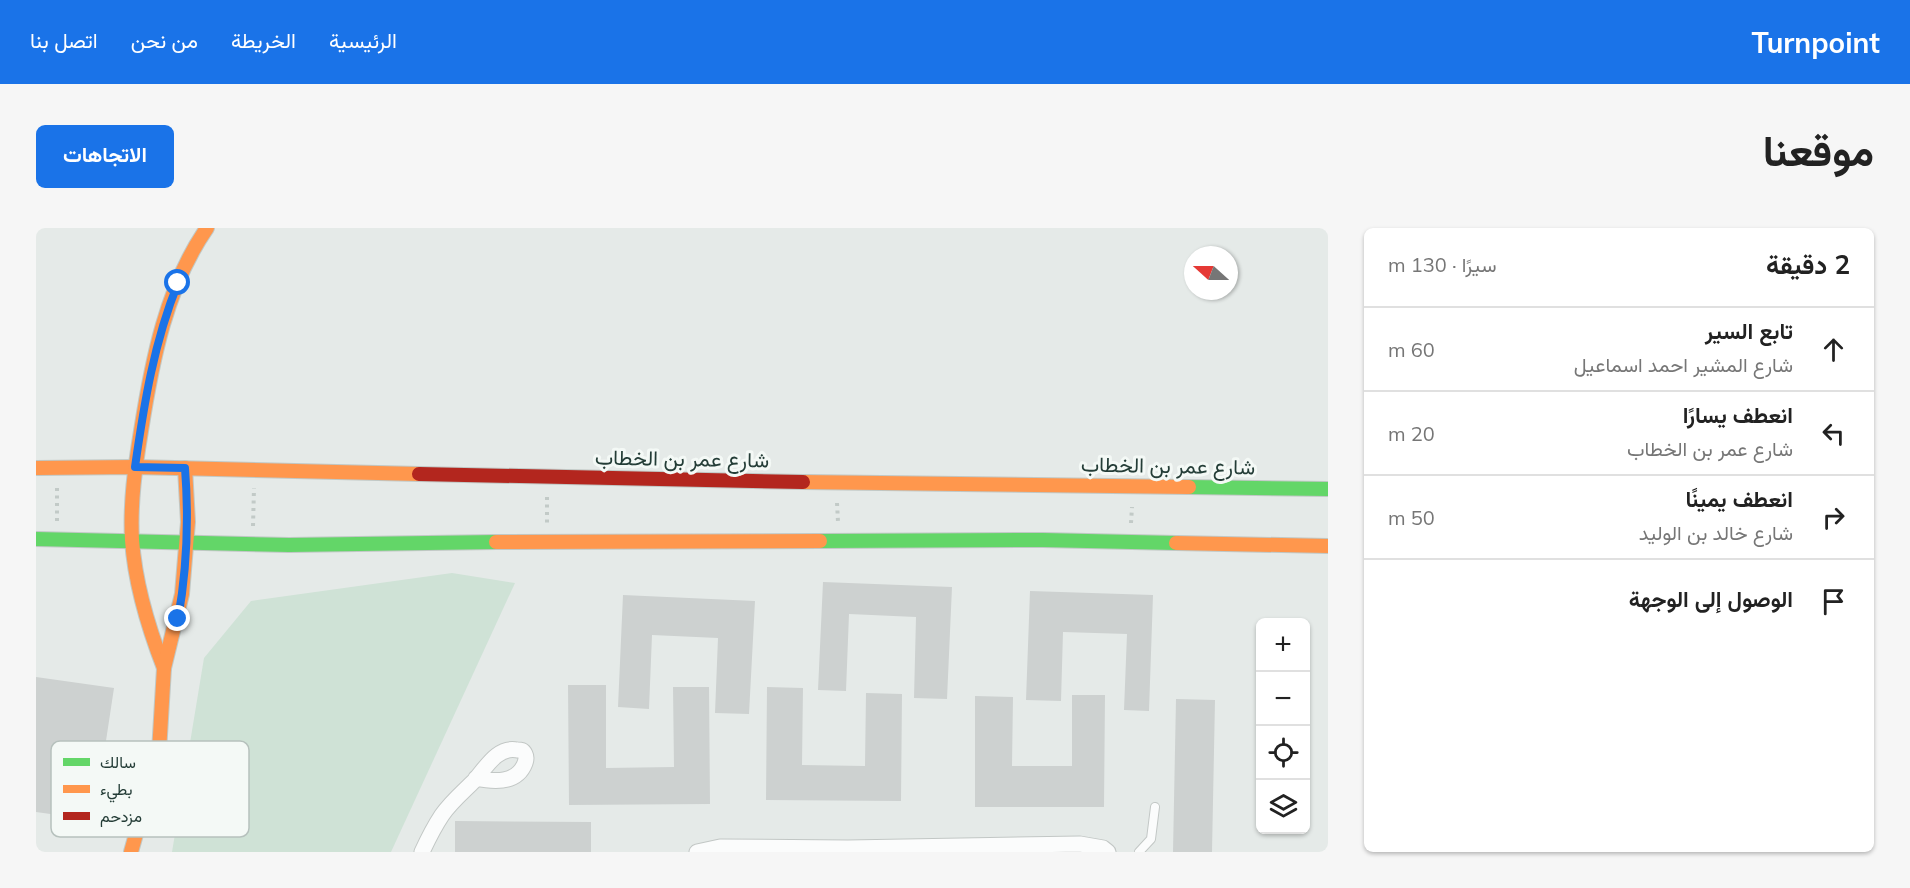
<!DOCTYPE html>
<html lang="ar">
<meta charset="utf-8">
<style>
:root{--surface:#fff;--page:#f6f6f6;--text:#222;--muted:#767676;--line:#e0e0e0;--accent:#1a73e8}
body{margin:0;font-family:Mulish,Vazirmatn,sans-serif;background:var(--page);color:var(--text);direction:rtl}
.controls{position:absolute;right:18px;bottom:18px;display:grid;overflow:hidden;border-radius:9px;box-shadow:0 2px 4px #0004}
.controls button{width:54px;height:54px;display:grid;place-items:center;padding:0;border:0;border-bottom:2px solid var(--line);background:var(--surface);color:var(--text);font:30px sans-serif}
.compass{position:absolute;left:1148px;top:18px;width:54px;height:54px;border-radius:50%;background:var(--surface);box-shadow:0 2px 4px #0004;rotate:291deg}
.stop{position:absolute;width:18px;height:18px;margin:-14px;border:4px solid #1a73e8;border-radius:50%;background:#fff}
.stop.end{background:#1a73e8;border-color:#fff;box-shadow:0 2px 6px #0008}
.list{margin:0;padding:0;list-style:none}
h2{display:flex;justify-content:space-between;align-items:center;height:78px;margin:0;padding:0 24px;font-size:26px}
h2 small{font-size:20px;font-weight:400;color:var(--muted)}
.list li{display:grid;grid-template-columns:39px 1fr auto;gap:18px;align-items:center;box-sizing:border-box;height:84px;padding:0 24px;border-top:2px solid var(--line)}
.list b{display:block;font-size:22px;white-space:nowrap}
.list p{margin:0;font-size:20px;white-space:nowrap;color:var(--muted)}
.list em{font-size:20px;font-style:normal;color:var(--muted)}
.icon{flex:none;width:33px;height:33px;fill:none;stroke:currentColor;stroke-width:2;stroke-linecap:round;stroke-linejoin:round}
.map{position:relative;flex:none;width:1292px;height:624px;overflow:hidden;direction:ltr;border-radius:9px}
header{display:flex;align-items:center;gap:36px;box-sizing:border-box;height:84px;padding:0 30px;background:var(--accent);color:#fff}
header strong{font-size:28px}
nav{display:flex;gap:33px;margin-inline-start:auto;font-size:21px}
.intro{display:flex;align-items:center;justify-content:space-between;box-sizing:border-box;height:144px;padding:0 36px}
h1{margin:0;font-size:42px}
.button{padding:15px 27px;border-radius:9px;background:var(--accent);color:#fff;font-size:21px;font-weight:700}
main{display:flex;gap:36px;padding:0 36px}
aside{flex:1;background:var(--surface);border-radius:9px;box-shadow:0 2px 4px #0004}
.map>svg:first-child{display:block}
</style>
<header>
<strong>Turnpoint</strong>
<nav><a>الرئيسية</a><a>الخريطة</a><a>من نحن</a><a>اتصل بنا</a></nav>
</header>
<div class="intro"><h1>موقعنا</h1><a class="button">الاتجاهات</a></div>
<main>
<aside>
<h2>2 دقيقة<small>سيرًا · 130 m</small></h2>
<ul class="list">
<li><svg class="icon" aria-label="ahead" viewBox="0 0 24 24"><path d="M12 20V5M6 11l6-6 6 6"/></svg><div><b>تابع السير</b><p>شارع المشير احمد اسماعيل</p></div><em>60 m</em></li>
<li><svg class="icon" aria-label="left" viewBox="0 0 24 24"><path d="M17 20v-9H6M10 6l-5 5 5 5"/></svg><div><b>انعطف يسارًا</b><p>شارع عمر بن الخطاب</p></div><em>20 m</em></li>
<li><svg class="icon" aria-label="right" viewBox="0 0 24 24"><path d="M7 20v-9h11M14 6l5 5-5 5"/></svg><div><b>انعطف يمينًا</b><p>شارع خالد بن الوليد</p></div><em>50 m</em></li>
<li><svg class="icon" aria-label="arrive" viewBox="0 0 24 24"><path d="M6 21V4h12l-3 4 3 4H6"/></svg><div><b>الوصول إلى الوجهة</b></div></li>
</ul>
</aside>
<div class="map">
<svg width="1292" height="624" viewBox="0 0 1292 624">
<rect width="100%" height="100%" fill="#e5eae8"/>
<polygon fill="#cfe2d6" points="416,345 479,355 355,624 136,624 168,430 215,373"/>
<g fill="#cdd1d0">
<polygon points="787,354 916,359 911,471 878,470 880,389 813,386 810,463 782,462"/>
<polygon points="994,363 1117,367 1113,483 1088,482 1091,406 1027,404 1025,473 990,472"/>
<polygon points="587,367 719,373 713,486 679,485 682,410 616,407 613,481 582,479"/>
<polygon points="0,449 78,460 58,592 0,584"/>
<polygon points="532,457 570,457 570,540 638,539 637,459 673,459 674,576 533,577"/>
<polygon points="731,459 767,460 766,537 829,538 830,465 866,466 865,573 730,572"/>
<polygon points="1036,467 1069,467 1068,579 939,579 939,468 977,469 976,538 1036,538"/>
<polygon points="1140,471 1179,472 1176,624 1137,624"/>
<polygon points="419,593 555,594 555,624 419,624"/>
</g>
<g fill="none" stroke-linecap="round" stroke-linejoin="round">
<defs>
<polyline id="lane" points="1103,624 1115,611 1119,579"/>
<g id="street">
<path d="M386,624c6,-13 12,-25 20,-37 9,-13 21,-23 32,-34 11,-12 23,-35 43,-31 4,0 6,0 8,4 2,4 1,5 0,9 -8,21 -31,19 -49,15"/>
<polyline points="661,624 684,619 812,620 1044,616 1067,620 1072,624"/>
</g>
<g id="fast">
<polyline points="1153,259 1292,261"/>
<polyline points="0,311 253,317 460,314"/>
<polyline points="784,313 1007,312 1140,315"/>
</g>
<g id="slow">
<polyline points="0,240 99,239 383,246"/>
<polyline points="767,254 1153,259"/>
<polyline points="460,314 784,313"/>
<polyline points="1140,315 1292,318"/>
<path d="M128,440c-16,-41 -29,-84 -32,-128 -2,-37 3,-73 9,-109 11,-70 25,-144 66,-203"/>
<polyline points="95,624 123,524 128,440 146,366 152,294 149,240"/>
</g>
<polyline id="jam" points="383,246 767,254"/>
</defs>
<use href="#lane" stroke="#c2c7c5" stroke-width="10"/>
<use href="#street" stroke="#c2c7c5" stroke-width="17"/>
<use href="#fast" stroke="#c1c8c5" stroke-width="16"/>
<use href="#slow" stroke="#c1c8c5" stroke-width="16"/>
<use href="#jam" stroke="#c1c8c5" stroke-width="16"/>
<g stroke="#c2cac7" stroke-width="4" stroke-dasharray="3 4.5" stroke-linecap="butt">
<polyline points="511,269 511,295"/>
<polyline points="801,275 802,294"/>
<polyline points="21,293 21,259"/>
<polyline points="1095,295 1096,279"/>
<polyline points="217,298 218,260"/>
</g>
<use href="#lane" stroke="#fbfcfc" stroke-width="8"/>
<use href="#street" stroke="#fbfcfc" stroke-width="15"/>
<use href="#fast" stroke="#63d668" stroke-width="14"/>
<use href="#slow" stroke="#ff974d" stroke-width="14"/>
<use href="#jam" stroke="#b3261e" stroke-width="14"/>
</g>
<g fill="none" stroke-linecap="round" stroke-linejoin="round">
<path stroke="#1a73e8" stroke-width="8" d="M142,391c9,-50 11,-99 7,-151l-50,-1c9,-63 19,-125 43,-184"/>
</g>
<g text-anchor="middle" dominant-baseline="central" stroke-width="6" stroke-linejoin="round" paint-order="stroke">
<g font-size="21" fill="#243d37" stroke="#f4f9f6">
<text transform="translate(646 230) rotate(1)">شارع عمر بن الخطاب</text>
<text transform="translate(1132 237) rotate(1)">شارع عمر بن الخطاب</text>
</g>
</g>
<rect x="15" y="513" width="198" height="96" rx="9" fill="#f4f9f6" stroke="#b6c1bd" stroke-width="1.5"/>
<rect x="27" y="530" width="27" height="8" fill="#63d668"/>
<rect x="27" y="557" width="27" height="8" fill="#ff974d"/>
<rect x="27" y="584" width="27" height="8" fill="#b3261e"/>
<g font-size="16" fill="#243d37">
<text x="64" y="540">سالك</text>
<text x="64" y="567">بطيء</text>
<text x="64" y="594">مزدحم</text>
</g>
</svg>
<div class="controls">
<button>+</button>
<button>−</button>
<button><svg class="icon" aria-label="locate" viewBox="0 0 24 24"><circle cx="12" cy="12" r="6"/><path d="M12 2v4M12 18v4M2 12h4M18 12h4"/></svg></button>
<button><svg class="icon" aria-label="layers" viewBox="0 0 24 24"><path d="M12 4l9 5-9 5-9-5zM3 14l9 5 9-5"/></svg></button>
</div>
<svg class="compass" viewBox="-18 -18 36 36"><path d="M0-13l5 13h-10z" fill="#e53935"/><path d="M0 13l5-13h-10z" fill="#767676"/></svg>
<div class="stop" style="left:142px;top:55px"></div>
<div class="stop end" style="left:142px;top:391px"></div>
</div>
</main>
